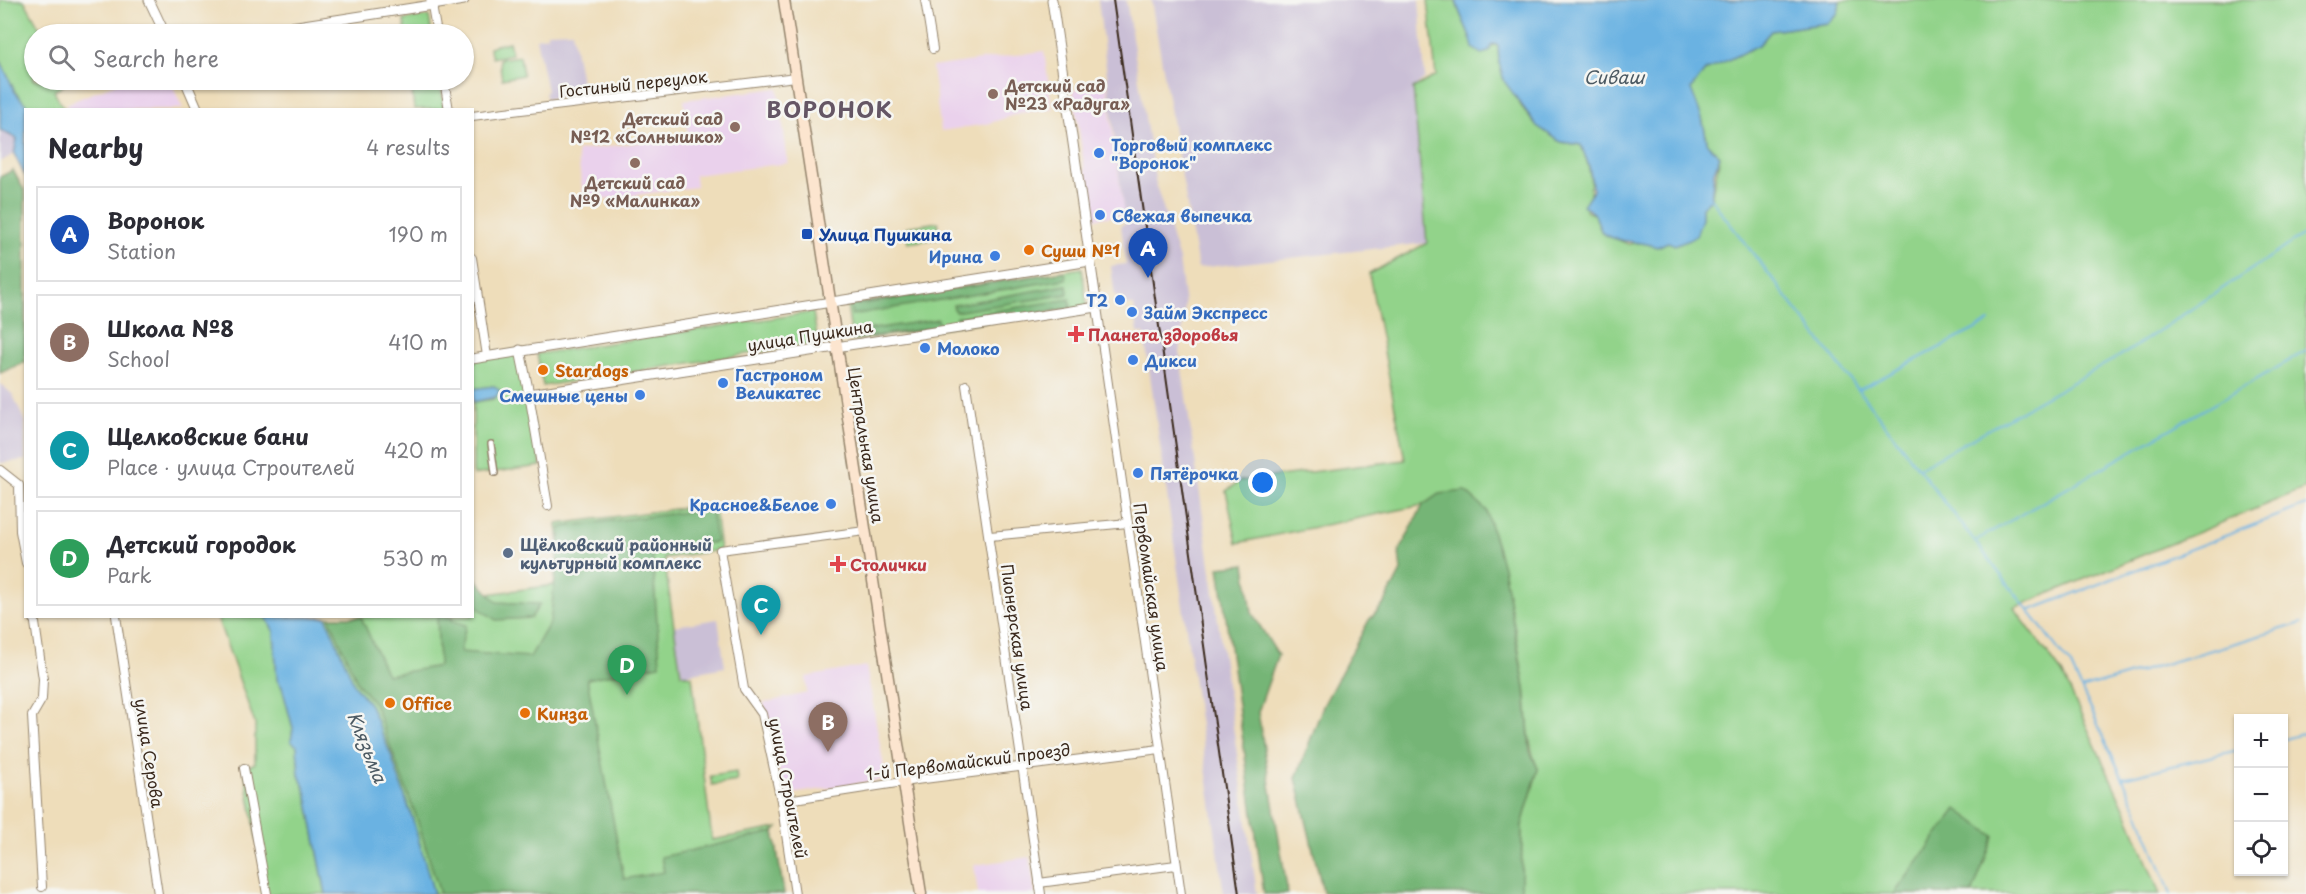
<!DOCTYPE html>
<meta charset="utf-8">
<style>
:root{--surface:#fff;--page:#f2f2f3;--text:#2b2b33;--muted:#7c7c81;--line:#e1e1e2;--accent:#2563eb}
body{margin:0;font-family:"Playpen Sans",sans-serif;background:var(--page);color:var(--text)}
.controls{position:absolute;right:18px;bottom:18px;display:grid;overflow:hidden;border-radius:0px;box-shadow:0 2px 4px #0004}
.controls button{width:54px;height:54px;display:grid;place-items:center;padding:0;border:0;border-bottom:2px solid var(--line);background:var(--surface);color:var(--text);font:30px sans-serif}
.you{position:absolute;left:1263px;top:483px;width:21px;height:21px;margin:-15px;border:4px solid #fff;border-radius:50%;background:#1a73e8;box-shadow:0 0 0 9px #1a73e833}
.badge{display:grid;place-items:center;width:39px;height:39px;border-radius:50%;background:var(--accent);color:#fff;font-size:20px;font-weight:700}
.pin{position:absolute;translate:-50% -50px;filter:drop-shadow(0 2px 3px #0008)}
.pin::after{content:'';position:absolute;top:32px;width:21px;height:18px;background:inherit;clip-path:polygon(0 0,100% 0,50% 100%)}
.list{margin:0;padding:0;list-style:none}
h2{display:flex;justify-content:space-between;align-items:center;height:78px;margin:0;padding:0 24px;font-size:26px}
h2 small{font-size:20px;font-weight:400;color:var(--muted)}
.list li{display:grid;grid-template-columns:39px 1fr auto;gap:18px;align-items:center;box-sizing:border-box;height:96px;margin:0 12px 12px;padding:0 12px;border:2px solid var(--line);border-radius:0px}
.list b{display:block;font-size:22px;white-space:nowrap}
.list p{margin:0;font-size:20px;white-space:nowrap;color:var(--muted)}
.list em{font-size:20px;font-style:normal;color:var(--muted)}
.icon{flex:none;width:33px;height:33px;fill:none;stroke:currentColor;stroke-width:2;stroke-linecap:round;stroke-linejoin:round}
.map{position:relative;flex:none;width:2306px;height:894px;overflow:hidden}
.search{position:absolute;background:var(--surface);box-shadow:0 2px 4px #0004;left:24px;top:24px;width:450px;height:66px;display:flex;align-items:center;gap:15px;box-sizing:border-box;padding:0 21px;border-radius:33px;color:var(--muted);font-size:22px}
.panel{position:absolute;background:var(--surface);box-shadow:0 2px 4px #0004;left:24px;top:108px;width:450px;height:510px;border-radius:0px}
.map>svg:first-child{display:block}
</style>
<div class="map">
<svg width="2306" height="894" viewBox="0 0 2306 894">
<rect width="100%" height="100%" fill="#f6f6f2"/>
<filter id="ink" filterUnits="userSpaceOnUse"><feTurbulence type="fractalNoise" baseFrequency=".0167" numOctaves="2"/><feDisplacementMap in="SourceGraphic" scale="12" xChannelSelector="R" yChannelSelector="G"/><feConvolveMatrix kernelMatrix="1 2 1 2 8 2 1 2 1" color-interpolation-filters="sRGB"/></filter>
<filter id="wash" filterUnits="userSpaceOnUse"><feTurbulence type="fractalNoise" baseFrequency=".008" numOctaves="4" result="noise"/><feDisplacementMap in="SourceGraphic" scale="24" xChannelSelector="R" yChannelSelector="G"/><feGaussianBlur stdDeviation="1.35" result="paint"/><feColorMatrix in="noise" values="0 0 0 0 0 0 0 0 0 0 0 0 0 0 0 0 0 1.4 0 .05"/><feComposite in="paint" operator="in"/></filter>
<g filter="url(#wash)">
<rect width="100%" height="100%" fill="#eeddba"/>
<g fill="#ead1ec">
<polygon points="1044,51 1052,109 1020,113 987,124 941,131 932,67"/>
<polygon points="125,80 170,80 183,109 69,110 66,104"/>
<polygon points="1107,86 1124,215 1092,219 1073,90"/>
<polygon points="778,88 788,163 695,175 696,187 584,202 577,151 688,136 684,100"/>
<polygon points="866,666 886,779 785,795 763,703 807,693 806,677"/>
<polygon points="1030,857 1035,894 978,894 974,865"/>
</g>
<g fill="#cabfd6">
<polygon points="1098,0 1126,0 1156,185 1179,260 1185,305 1180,355 1257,894 1224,894 1144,333 1138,333 1134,305 1123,305 1121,297 1115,297 1111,266 1126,264 1121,225 1125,224"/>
<polygon points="1151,0 1419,0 1425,78 1413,88 1427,243 1198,268"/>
<polygon points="572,31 581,82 578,85 580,93 546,99 545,92 547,91 536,38 547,36 547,32"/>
<polygon points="0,130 17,139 14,154 0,162"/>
<polygon points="0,383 13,395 25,422 25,460 0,463"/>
<polygon points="718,619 725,667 682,675 674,626"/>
</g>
<g fill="#92d38a" stroke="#667e54" stroke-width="1.5">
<polygon points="0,0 24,0 43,34 34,34 34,80 67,80 69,82 54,91 64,109 30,109 15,92 0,59"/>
<path d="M1428,0h28c3,17 14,30 18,48l24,-3 1,18 22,43 16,20 24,16 20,3c10,24 13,41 5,66l9,4 7,18 26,11 16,-2 13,5 11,-5 34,-23v-12l9,-8 9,-43 -12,-11 -6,-27 -12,-29 15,-18 54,-26 12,-14 57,-8 10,-9 2,-14h466v488l-292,120 48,65 69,150 29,71h-639l1,-69 16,-56c-12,-27 -9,-53 -13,-82 -9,-60 -22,-119 -39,-177l-47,-16 -16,11 -186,38 -11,-52 14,-10 165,-21 -36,-186 58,-31 -14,-155 23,-12z"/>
<polygon points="429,16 432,34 406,34 404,20"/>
<polygon points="509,42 512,54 492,58 489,47"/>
<polygon points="520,56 523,75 502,79 499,59"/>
<polygon points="411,80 440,80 444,109 414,109"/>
<polygon points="938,222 940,238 908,243 906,227"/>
<polygon points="1082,268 1087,307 852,341 847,305"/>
<polygon points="813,312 818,343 543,386 537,354"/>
<polygon points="520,350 541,466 473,475 473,402 494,399 500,391 494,386 473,389 473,359"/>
<polygon points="714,504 720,550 664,558 681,674 692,676 712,840 778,828 774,832 784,894 434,894 413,820 391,755 370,705 355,687 326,617 472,616 473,596 563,584 557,524"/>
<polygon points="217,617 266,617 274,632 277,680 282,687 293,728 291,741 297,746 299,775 306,792 326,894 267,894 244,768 255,763 255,724"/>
<polygon points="736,772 737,781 712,785 710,776"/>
</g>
<g fill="#75b576" stroke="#58704a" stroke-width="1.5">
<polygon points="13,170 25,192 25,362 0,373 0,177"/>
<polygon points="1065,271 1066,279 852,315 850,306"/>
<polygon points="1067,285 1068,294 955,312 953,305"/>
<polygon points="1070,299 1071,308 957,325 956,317"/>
<polygon points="938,319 939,327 855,339 854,332"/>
<polygon points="1465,491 1486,510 1503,567 1525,688 1530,751 1538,769 1522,825 1521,894 1336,894 1323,892 1296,778 1323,706 1369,620 1384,604 1401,571 1399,552 1423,505 1439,494"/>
<polygon points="711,509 716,542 652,551 660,665 587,679 624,879 664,872 661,857 774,832 784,894 440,894 417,819 374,703 358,684 329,617 361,617 387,675 439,666 437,617 453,617 451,620 466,625 460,652 530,657 550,622 561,527"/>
<polygon points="1245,564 1252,613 1278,655 1258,712 1288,894 1264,894 1219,567"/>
<polygon points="472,567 475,578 497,602 540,604 531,618 496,620 473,604"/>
<polygon points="1957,809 1994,836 1972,894 1894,894"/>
</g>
<g fill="#6bb2e2" stroke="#536e80" stroke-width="1.5">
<path d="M1456,0h384l-2,14 -10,9 -57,8 -12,14 -54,26 -14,18 11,29 6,27 12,11 -6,16 -3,27 -9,8v12l-6,17 -21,9 -7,-3 -11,5c-21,-8 -35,-2 -55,-14l-7,-18 -12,-10 10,-15 -4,-24 -8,-21 -20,-3 -24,-16 -33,-45 -5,-18 -1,-18 -6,-1 -3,8 -8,2 -8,-6c-3,-18 -14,-31 -17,-48z"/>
<polygon points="0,59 15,92 30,109 26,110 25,176 14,154 17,139 0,130"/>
<polygon points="494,386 500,391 496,397 473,402 473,389"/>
<polygon points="266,617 326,617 355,686 370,705 391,755 413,820 434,894 326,894 306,792 299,775 297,746 291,741 293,728 282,687 277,680 274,632"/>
</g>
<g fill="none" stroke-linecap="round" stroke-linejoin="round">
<g stroke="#6bb2e2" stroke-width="2">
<polyline points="1711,199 2071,666 2140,816 2171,894"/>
<polyline points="1858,390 1989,322"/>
<polyline points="1919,468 2127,352 2306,233"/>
<polyline points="1975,541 2306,351"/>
<polyline points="2028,611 2306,505"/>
<polyline points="2081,689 2302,623"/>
<polyline points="2284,739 2306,733"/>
<polyline points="2123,778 2238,750"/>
</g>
</g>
</g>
<g filter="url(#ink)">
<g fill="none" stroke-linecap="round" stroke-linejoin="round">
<defs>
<polyline id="pedestrian" points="491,444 495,473"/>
<g id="minor">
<polyline points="431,0 437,34"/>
<polyline points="925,0 933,49"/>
<polyline points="444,80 449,110"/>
<polyline points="472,116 796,77"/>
<polyline points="472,258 487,356"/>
<polyline points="1097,307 1181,894"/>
<polyline points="966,385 1041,894"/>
<polyline points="529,394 548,506"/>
<polyline points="0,470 19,485 20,531 26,563"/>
<polyline points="990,536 1128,523"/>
<polyline points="34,616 43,679 42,699 32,716 42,887"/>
<polyline points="116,616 158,894"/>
<polyline points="244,768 267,894"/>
<polyline points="781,801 916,780 1160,749"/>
<polyline points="1039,883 1176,865"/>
<polyline points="795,894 781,801 762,714 744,689 720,550 865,531"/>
</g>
<g id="tertiary">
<polyline points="149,0 165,34"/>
<polyline points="246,34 464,0"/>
<polyline points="185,80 198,110"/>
<polyline points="520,350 529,394 1097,307 1052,0"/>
<polyline points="472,359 1090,261"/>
</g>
<polyline id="secondary" points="784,0 921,894"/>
</defs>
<use href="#pedestrian" stroke="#94846c" stroke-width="8"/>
<use href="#minor" stroke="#94846c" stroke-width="10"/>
<use href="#tertiary" stroke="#94846c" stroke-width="11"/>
<use href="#secondary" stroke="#94846c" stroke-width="13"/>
<use href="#pedestrian" stroke="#fff" stroke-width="5"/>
<use href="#minor" stroke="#fff" stroke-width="8"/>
<use href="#tertiary" stroke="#fff" stroke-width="9"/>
<use href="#secondary" stroke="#fce5cf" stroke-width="10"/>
<polyline stroke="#3b2a1e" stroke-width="2" points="1113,0 1239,894"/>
</g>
</g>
<g fill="#8d6e63" stroke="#f6f6f2" stroke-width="2">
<circle cx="993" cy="94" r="6"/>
<circle cx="735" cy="127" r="6"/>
<circle cx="635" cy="163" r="6"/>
</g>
<g fill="#3f7fe0" stroke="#f6f6f2" stroke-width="2">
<circle cx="1099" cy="153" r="6"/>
<circle cx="1100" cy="215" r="6"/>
<circle cx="995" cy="256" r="6"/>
<circle cx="1120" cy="300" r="6"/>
<circle cx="1132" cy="312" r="6"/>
<circle cx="925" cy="348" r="6"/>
<circle cx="1133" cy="360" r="6"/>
<circle cx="723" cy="383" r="6"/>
<circle cx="640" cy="395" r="6"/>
<circle cx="1138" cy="473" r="6"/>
<circle cx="831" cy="504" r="6"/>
</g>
<rect fill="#1a4fb4" stroke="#f6f6f2" stroke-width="2" x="801" y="228" width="12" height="12" rx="3"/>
<g fill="#e8710a" stroke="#f6f6f2" stroke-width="2">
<circle cx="1029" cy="250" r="6"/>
<circle cx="543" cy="370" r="6"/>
<circle cx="390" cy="703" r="6"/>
<circle cx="525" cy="713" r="6"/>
</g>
<g fill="#e0444e" stroke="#f6f6f2" stroke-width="2">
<path d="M1073 325h6v6h6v6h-6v6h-6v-6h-6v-6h6z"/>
<path d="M835 555h6v6h6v6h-6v6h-6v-6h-6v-6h6z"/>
</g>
<circle fill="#5c6f8a" stroke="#f6f6f2" stroke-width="2" cx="508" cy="553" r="6"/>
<g text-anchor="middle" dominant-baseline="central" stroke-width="5" stroke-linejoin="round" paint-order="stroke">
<g font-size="16" fill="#3b2a1e" stroke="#f6f6f2">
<text transform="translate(633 83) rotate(-6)">Гостиный переулок</text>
<text transform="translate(810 335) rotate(-9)">улица Пушкина</text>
<text transform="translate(867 445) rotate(81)">Центральная улица</text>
<text transform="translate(1152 587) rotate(82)">Первомайская улица</text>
<text transform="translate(1018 637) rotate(82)">Пионерская улица</text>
<text transform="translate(150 753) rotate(81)">улица Серова</text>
<text transform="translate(968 761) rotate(-7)">1-й Первомайский проезд</text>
<text transform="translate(789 788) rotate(79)">улица Строителей</text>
</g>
<g font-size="16" font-weight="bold" fill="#785e54" stroke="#f6f6f2" text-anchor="start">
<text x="1005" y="85">Детский сад<tspan x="1005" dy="18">№23 «Радуга»</tspan></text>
<text x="723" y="118" text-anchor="end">Детский сад<tspan x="723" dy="18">№12 «Солнышко»</tspan></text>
<text x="635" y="182" text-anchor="middle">Детский сад<tspan x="635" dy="18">№9 «Малинка»</tspan></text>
</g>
<g font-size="16" font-weight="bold" fill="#366cbe" stroke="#f6f6f2" text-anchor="start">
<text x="1111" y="144">Торговый комплекс<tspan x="1111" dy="18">"Воронок"</tspan></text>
<text x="1112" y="215">Свежая выпечка</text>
<text x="983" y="256" text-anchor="end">Ирина</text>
<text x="1108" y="300" text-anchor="end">T2</text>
<text x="1144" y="312">Займ Экспресс</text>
<text x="937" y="348">Moлоко</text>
<text x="1145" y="360">Дикси</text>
<text x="735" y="374">Гастроном<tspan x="735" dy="18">Великатес</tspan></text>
<text x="628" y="395" text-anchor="end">Смешные цены</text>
<text x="1150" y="473">Пятёрочка</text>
<text x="819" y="504" text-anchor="end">Красное&amp;Белое</text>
</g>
<g font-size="16" font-weight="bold" fill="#164399" stroke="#f6f6f2" text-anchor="start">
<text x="819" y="234">Улица Пушкина</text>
</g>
<g font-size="16" font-weight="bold" fill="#c56008" stroke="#f6f6f2" text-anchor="start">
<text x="1041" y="250">Суши №1</text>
<text x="555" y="370">Stardogs</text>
<text x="402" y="703">Office</text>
<text x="537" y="713">Кинза</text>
</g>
<g font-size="16" font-weight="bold" fill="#be3a42" stroke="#f6f6f2" text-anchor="start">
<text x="1088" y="334">Планета здоровья</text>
<text x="850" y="564">Столички</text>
</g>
<g font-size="16" font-weight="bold" fill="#4e5e75" stroke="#f6f6f2" text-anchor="start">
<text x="520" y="544">Щёлковский районный<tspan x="520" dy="18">культурный комплекс</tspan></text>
</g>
<g font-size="18" font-style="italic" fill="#4c5a63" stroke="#f6f6f2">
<text x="1614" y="76">Сиваш</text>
<text transform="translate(368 747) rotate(68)">Клязьма</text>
</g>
<g font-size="22" font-weight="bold" letter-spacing="1.5" fill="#655665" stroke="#f6f6f2">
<text x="830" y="108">ВОРОНОК</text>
</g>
</g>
</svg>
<div class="controls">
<button>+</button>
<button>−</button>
<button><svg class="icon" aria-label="locate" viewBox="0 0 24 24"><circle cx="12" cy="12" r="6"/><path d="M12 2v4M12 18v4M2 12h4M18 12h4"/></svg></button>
</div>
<div class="you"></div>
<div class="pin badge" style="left:1148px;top:278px;background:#1a4fb4">A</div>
<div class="pin badge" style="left:828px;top:752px;background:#8d6e63">B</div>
<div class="pin badge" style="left:761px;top:635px;background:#0f9aa8">C</div>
<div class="pin badge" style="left:627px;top:695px;background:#2e9e5b">D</div>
<div class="search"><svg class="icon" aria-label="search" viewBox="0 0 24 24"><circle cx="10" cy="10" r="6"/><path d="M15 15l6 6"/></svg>Search here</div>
<section class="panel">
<h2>Nearby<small>4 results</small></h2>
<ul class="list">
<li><span class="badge" style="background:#1a4fb4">A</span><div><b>Воронок</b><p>Station</p></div><em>190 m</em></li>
<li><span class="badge" style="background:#8d6e63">B</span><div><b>Школа №8</b><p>School</p></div><em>410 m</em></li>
<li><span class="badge" style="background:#0f9aa8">C</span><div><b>Щелковские бани</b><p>Place · улица Строителей</p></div><em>420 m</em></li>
<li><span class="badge" style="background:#2e9e5b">D</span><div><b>Детский городок</b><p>Park</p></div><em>530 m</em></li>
</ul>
</section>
</div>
